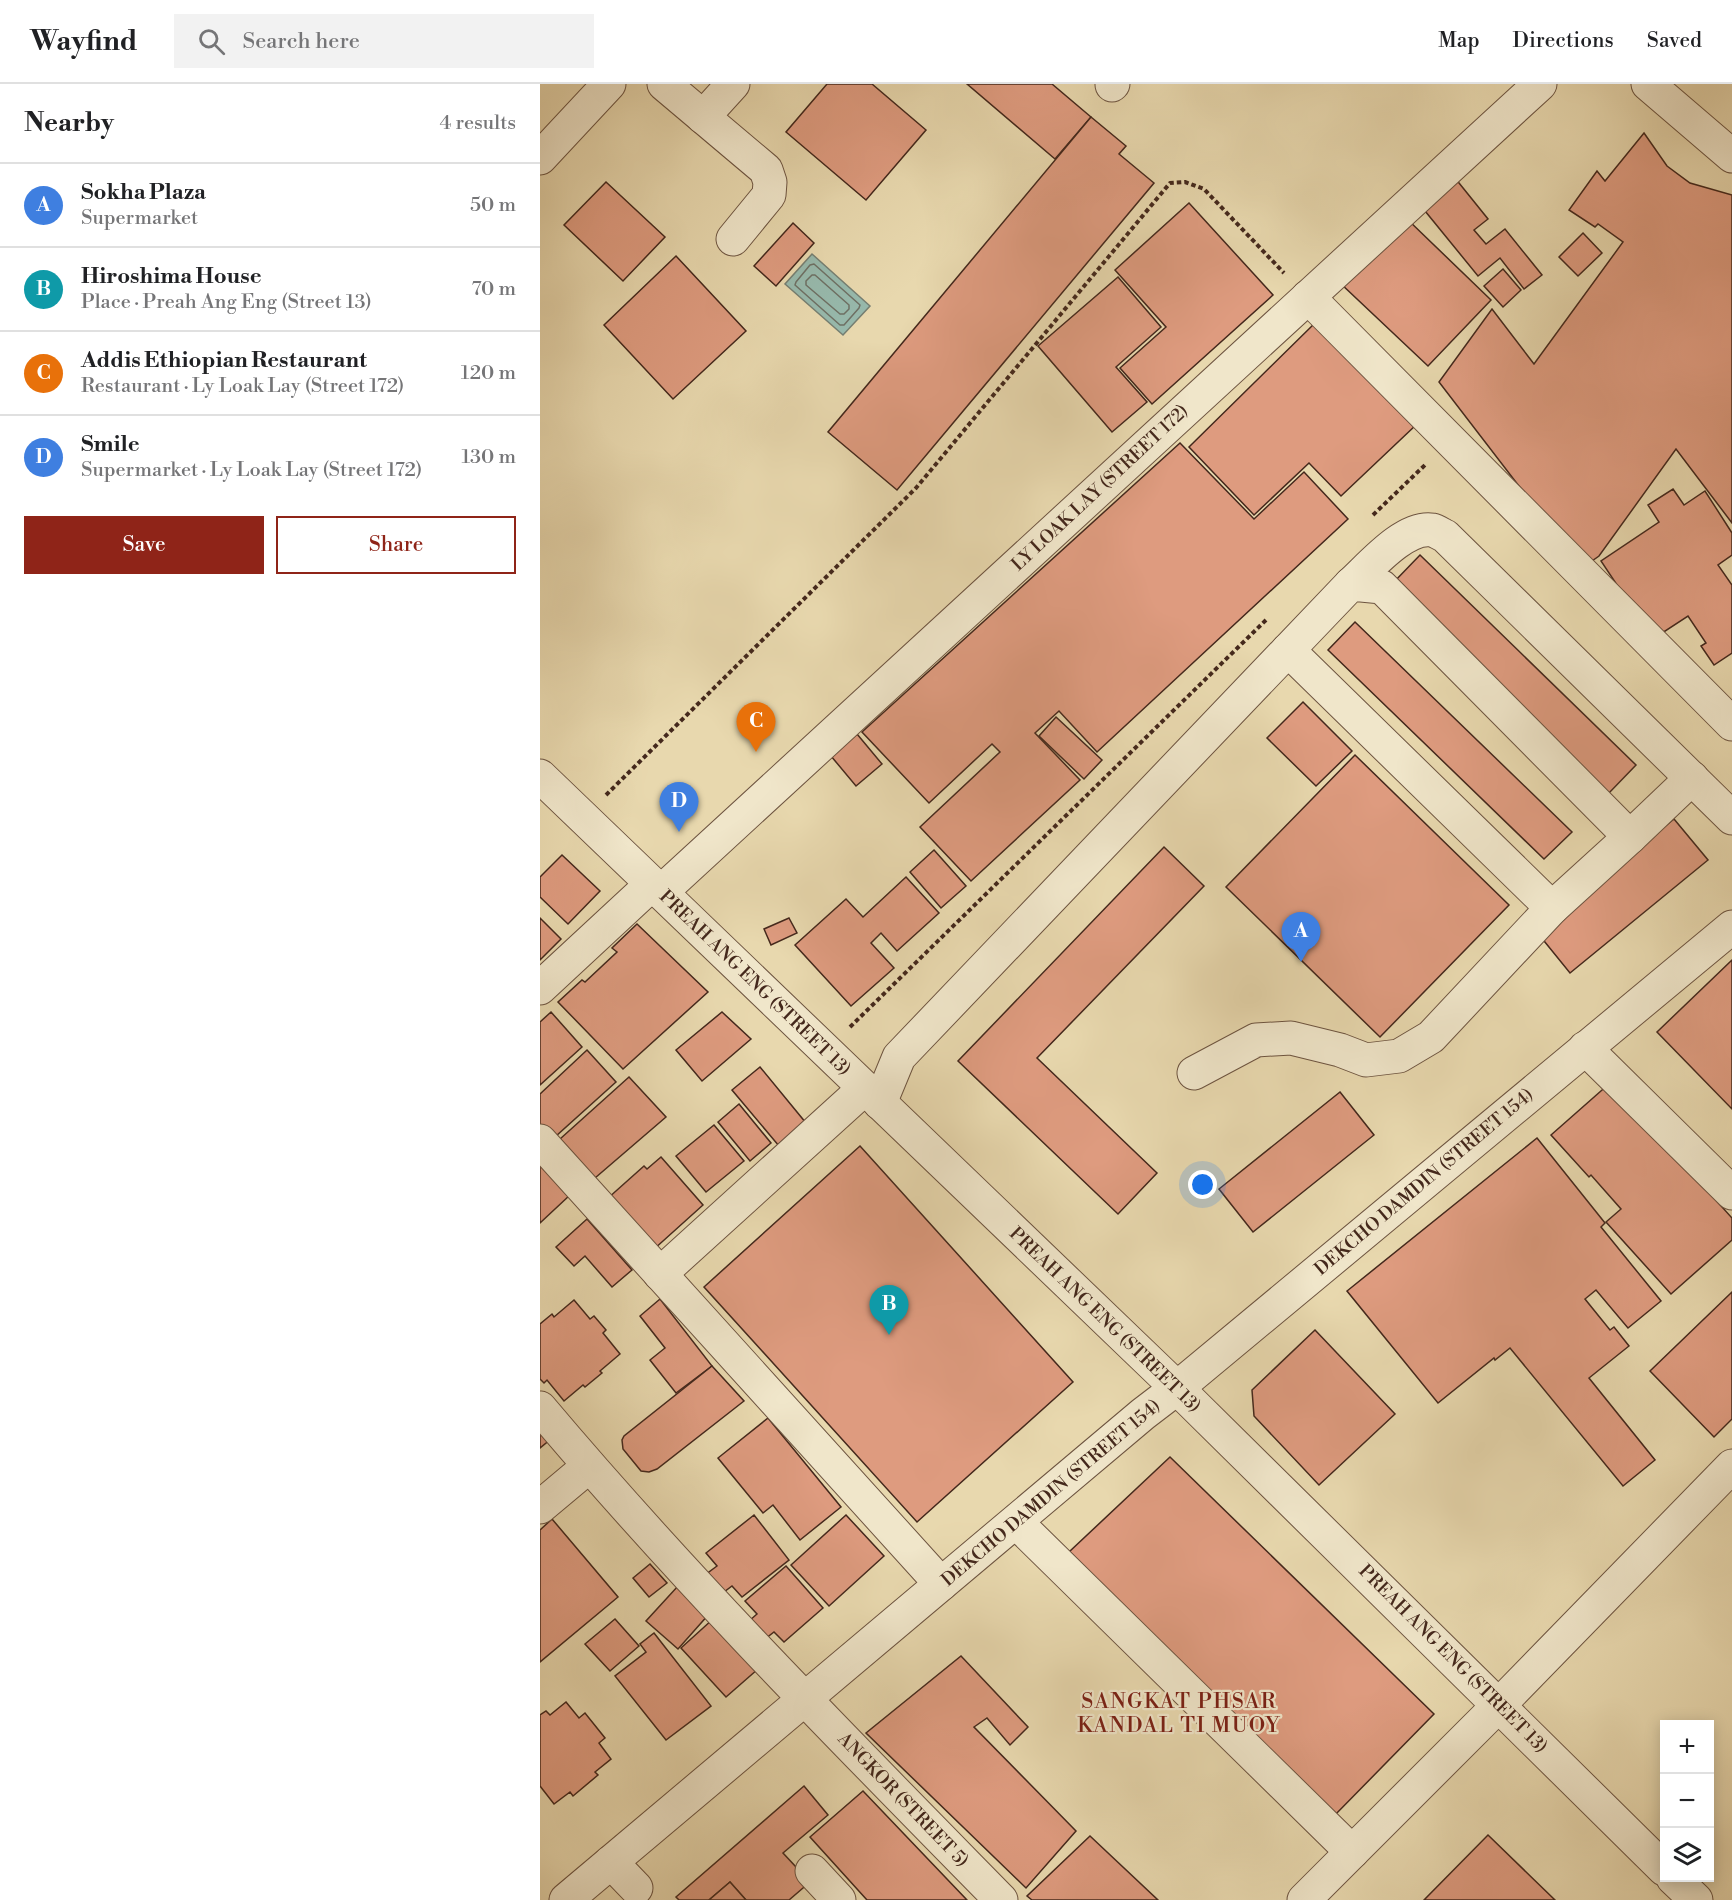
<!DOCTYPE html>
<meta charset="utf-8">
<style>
:root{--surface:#fff;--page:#f2f2f2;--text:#202124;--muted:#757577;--line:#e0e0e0;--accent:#8f2418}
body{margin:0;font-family:"Libre Bodoni",serif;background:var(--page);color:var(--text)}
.controls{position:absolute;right:18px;bottom:18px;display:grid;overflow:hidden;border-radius:0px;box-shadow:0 3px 15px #0003}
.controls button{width:54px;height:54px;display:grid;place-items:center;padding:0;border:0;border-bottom:2px solid var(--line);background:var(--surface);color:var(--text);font:30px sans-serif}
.you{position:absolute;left:663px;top:1101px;width:21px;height:21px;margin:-15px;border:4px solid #fff;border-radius:50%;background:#1a73e8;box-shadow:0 0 0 9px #1a73e833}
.badge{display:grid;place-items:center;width:39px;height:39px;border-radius:50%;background:var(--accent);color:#fff;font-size:20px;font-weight:700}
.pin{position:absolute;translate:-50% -50px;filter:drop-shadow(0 2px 3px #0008)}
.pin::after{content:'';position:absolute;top:32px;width:21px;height:18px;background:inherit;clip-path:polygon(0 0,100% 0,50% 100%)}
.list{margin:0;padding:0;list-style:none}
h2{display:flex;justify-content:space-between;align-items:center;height:78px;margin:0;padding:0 24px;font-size:26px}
h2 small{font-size:20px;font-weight:400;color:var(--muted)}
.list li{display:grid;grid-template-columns:39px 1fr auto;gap:18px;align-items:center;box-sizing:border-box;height:84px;padding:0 24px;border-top:2px solid var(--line)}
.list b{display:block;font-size:22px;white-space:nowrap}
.list p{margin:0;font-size:20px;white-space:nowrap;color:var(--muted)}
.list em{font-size:20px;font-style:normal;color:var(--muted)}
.actions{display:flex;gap:12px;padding:18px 24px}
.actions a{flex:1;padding:14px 0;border:2px solid var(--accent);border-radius:0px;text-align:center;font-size:21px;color:var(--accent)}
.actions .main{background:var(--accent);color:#fff}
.icon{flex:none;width:33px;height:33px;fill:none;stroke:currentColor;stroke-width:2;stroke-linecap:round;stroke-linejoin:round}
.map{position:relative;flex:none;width:1192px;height:1816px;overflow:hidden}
header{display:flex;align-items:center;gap:36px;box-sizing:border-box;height:84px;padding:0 30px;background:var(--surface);border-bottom:2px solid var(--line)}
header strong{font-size:28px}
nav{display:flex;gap:33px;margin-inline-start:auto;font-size:21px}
.search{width:420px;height:54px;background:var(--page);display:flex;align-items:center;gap:15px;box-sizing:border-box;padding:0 21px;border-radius:0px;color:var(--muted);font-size:22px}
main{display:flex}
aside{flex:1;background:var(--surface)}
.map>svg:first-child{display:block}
</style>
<header>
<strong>Wayfind</strong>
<div class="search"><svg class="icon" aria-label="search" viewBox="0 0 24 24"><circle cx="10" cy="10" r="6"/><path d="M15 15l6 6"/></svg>Search here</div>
<nav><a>Map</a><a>Directions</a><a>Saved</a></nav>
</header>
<main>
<aside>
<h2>Nearby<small>4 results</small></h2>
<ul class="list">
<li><span class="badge" style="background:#3f7fe0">A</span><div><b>Sokha Plaza</b><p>Supermarket</p></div><em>50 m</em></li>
<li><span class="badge" style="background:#0f9aa8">B</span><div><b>Hiroshima House</b><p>Place · Preah Ang Eng (Street 13)</p></div><em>70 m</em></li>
<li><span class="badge" style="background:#e8710a">C</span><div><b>Addis Ethiopian Restaurant</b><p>Restaurant · Ly Loak Lay (Street 172)</p></div><em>120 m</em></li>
<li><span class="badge" style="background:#3f7fe0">D</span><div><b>Smile</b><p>Supermarket · Ly Loak Lay (Street 172)</p></div><em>130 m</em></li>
</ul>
<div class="actions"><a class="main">Save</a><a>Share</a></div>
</aside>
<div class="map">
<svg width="1192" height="1816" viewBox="0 0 1192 1816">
<rect width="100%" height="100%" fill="#e8d8ae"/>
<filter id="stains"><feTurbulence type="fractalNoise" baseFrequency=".00333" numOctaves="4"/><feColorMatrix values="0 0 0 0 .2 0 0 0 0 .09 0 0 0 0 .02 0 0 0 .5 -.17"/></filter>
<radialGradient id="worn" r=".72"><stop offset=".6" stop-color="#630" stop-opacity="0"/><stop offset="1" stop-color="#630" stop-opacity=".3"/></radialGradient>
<polygon fill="#97b9ac" stroke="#767f72" stroke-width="1.5" points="272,170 330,222 303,251 245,200"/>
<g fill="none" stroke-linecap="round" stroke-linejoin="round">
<g stroke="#6e7064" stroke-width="1.5">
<polygon points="274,180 320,221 319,224 304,241 300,241 255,201 256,198 270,181"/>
<polygon points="272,191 275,191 309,221 309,225 304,230 300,230 266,201 266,197"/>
</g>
</g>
<g fill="#de9b7f" stroke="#44281c" stroke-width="1.5">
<polygon points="287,0 332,0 386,46 326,116 246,48"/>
<polygon points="427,0 512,0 551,33 515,75"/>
<polygon points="551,33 586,62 579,70 614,99 357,406 288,348"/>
<polygon points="1104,49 1127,82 1150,99 1192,111 1192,439 1136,365 1059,472 1042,484 899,298 952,225 994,280 1083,158 1058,140 1055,143 1029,126 1057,87 1065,97"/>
<polygon points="915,94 948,135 934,146 946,160 965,145 1002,191 984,205 960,174 938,192 881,122"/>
<polygon points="66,98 125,153 83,197 24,141"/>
<polygon points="649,119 733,211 612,320 580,284 626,243 575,186"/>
<polygon points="866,134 951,216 888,282 799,198"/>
<polygon points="253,139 274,159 236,202 214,182"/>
<polygon points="1043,149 1062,169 1038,192 1019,173"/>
<polygon points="136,172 206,247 133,315 64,241"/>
<polygon points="963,185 981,206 963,223 944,202"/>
<polygon points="578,193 621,243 576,283 607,318 572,348 498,262"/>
<polygon points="777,237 877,340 801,412 769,379 714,431 649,363"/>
<polygon points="640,359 714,435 764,388 808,435 557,668 519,627 495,649 540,696 431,797 380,743 460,668 452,660 389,719 322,648"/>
<polygon points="1133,405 1144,421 1165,407 1192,449 1192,471 1178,481 1192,501 1192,569 1174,581 1161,562 1166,559 1148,532 1113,555 1061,477 1119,438 1108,421"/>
<polygon points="880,471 1096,681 1069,709 853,499"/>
<polygon points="815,538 1032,748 1004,775 788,566"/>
<polygon points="763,618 812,667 776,702 727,654"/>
<polygon points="516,633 562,676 544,695 499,652"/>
<polygon points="317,650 342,680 316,702 291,672"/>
<polygon points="815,671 969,821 840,953 686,803"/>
<polygon points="1134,735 1168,776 1030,889 996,847"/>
<polygon points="624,763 664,802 497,974 617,1089 578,1130 418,977"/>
<polygon points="394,766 426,802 401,824 370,788"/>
<polygon points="22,771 60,807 28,840 0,813 0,793"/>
<polygon points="366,793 399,829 357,867 341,849 331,859 354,884 311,922 255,861 306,815 323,833"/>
<polygon points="0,834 21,855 0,876"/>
<polygon points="249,834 257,849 231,861 224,845"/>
<polygon points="97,840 168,908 83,985 18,918 42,896 45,898 77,868 72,864"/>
<polygon points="1192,876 1192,1025 1117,948"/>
<polygon points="11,928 42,963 0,1001 0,938"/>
<polygon points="182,928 211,955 162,997 136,966"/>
<polygon points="47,966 76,998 16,1052 11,1053 0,1041 0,1010"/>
<polygon points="220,983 266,1039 239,1062 192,1006"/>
<polygon points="89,993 126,1033 55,1094 20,1055"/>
<polygon points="1070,999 1192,1134 1192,1156 1131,1210 1066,1138 1081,1125 1051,1091 1049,1093 1011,1051"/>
<polygon points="800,1008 834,1051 713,1148 679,1105"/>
<polygon points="199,1020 231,1059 210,1077 178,1038"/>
<polygon points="174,1041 204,1077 166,1108 136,1072"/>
<polygon points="997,1054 1065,1139 1061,1143 1121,1217 1088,1244 1056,1206 1045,1215 1070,1246 1074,1243 1089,1262 1049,1294 1115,1376 1083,1402 970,1264 955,1276 954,1274 898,1319 807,1207"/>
<polygon points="320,1062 533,1298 377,1438 164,1203"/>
<polygon points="121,1073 163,1121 113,1166 67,1115 104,1082 107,1085"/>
<polygon points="0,1077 30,1111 0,1139"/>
<polygon points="47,1135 92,1186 72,1203 45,1172 34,1182 16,1163"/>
<polygon points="1192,1208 1192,1335 1174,1353 1110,1287"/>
<polygon points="120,1215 172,1282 136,1309 110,1276 125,1264 100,1232"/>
<polygon points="34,1216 50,1235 54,1232 66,1246 63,1249 80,1270 60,1287 62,1289 45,1303 43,1301 24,1317 7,1296 4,1299 0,1295 0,1240 12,1230 14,1233"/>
<polygon points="775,1246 855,1330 779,1401 714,1332 712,1306"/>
<polygon points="172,1282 204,1317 117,1385 109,1388 101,1387 83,1365 82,1356 84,1352"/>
<polygon points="228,1334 301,1423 260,1456 233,1421 223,1429 178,1374"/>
<polygon points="0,1341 11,1355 0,1364"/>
<polygon points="630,1373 894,1630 794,1732 529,1468"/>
<polygon points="214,1431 249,1476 202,1513 192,1502 180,1511 165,1491 177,1482 166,1469"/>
<polygon points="306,1431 344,1472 289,1522 251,1481"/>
<polygon points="12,1435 78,1513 0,1578 0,1446"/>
<polygon points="110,1480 127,1499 109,1513 93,1494"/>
<polygon points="246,1482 283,1524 244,1558 234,1548 225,1555 209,1537 217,1530 205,1517"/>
<polygon points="138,1502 169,1530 138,1565 106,1537"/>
<polygon points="75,1535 99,1562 70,1587 45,1560"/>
<polygon points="173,1535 218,1585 186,1613 141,1564"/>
<polygon points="114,1549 171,1622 126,1656 75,1592 106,1568 100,1560"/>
<polygon points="421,1572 488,1643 470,1661 447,1634 434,1643 536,1747 486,1804 326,1649"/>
<polygon points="26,1618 39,1634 45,1629 65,1654 59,1659 71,1675 55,1688 58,1691 33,1712 30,1708 14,1720 0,1702 0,1631 6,1627 10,1631"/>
<polygon points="264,1702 288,1731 243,1769 270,1798 249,1816 206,1816 190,1798 169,1816 139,1816 136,1813"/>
<polygon points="323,1707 427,1816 327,1816 270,1753"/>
<polygon points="948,1751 1015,1816 884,1816"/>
<polygon points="550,1752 618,1816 492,1816 487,1812"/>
<polygon points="190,1798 206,1816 169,1816"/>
</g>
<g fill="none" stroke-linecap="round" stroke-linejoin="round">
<defs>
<g id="minor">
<polyline points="124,0 226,86 230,98 229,111 193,155"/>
<polyline points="1108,0 1192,72"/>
<polyline points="572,1 573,0"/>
<polyline points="163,33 193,0"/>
<polyline points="0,74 69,0"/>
<polyline points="768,213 1192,640"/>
<path d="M811,500c19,-17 53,-58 81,-54 5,1 10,5 13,6l287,282"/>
<polyline points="748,566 1012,824"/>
<polyline points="0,692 637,1304 1124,1785"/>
<polyline points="121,808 1000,0"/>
<polyline points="0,904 112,800"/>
<polyline points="1045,964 1192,1109"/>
<polyline points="654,989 716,956 751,954 800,966 826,976 859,972 891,953 1012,824 1090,753"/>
<polyline points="340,1019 359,973 811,500 842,503 1090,753 1152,694"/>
<polyline points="0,1057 401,1500"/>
<polyline points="120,1190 325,1004"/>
<path d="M0,1324c145,172 304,332 461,492"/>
<polyline points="0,1423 49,1382"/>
<polyline points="476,1438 812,1768"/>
<polyline points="71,1778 96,1804"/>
<polyline points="272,1787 299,1816"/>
<polyline points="1133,1794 1156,1816"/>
<polyline points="26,1816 603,1330 637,1304 1192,843"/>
<polyline points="764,1816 959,1621 1192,1382"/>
</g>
</defs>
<use href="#minor" stroke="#6d5440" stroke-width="35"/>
<g stroke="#44281c" stroke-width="4" stroke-dasharray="4.5 3" stroke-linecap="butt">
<polyline points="833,431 886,380"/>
<polyline points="66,711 376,404 630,99 645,98 664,105 744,189"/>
<polyline points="310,943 727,535"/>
</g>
<use href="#minor" stroke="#f0e6ca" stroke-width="33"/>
</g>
<g text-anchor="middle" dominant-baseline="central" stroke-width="4.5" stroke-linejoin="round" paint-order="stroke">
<g font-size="18" fill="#44281c" stroke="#f0e6ca">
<text transform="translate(560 404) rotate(-43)">LY LOAK LAY (STREET 172)</text>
<text transform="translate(215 899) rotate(44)">PREAH ANG ENG (STREET 13)</text>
<text transform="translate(884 1098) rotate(-40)">DEKCHO DAMDIN (STREET 154)</text>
<text transform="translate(565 1236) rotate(44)">PREAH ANG ENG (STREET 13)</text>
<text transform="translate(511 1409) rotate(-40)">DEKCHO DAMDIN (STREET 154)</text>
<text transform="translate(913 1575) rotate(45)">PREAH ANG ENG (STREET 13)</text>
<text transform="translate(363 1716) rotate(46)">ANGKOR (STREET 5)</text>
</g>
<g font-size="21" letter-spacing="1.5" fill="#7a1f14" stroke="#f0e6ca">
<text x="639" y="1618">SANGKAT PHSAR<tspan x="639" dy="24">KANDAL TI MUOY</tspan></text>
</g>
</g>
<rect width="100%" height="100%" filter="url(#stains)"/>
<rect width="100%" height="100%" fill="url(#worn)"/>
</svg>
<div class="controls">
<button>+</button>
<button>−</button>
<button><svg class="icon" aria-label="layers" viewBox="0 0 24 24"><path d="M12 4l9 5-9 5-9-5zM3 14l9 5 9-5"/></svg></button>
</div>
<div class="you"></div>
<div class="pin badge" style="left:761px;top:878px;background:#3f7fe0">A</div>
<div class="pin badge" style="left:349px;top:1251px;background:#0f9aa8">B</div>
<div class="pin badge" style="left:216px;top:668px;background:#e8710a">C</div>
<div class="pin badge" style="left:139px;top:748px;background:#3f7fe0">D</div>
</div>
</main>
